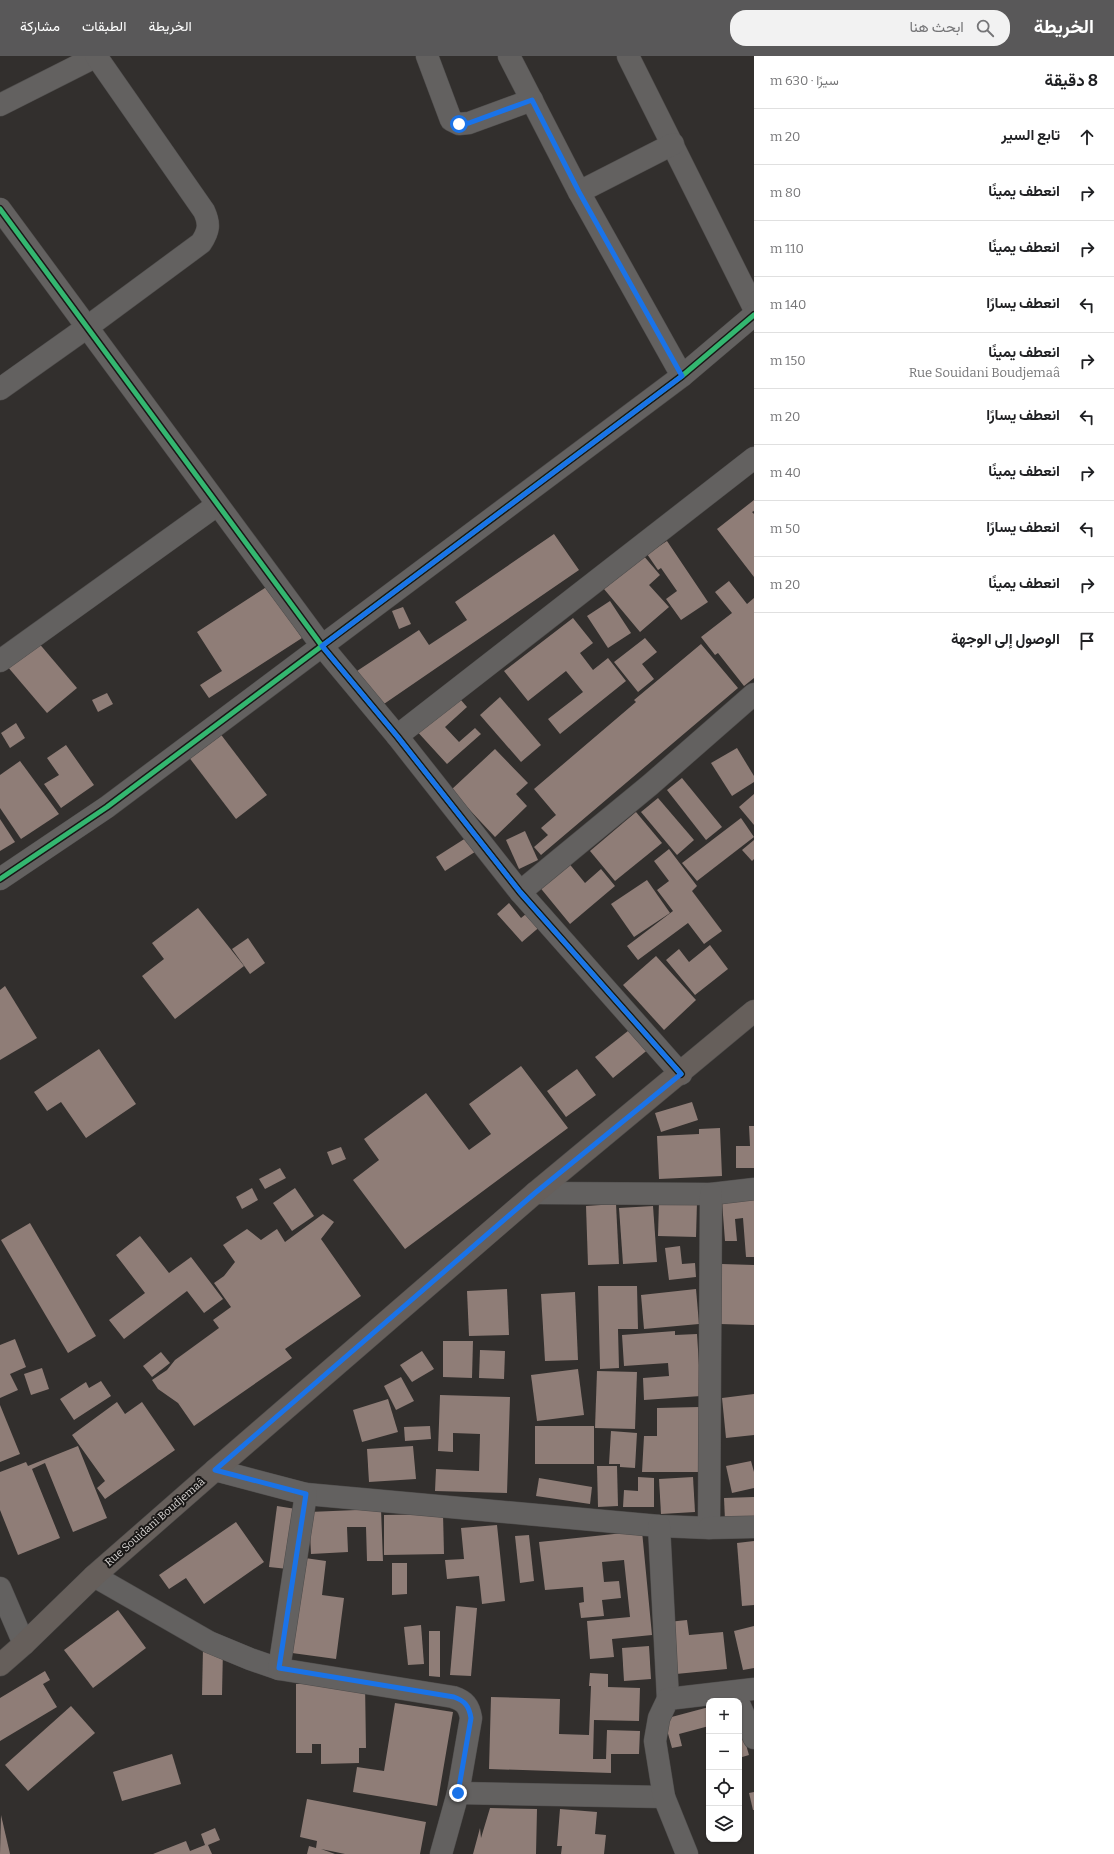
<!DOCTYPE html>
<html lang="ar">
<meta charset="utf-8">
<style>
:root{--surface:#fff;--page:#f2f2f2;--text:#202124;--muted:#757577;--line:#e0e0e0;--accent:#595859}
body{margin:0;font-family:Bitter,Vazirmatn,serif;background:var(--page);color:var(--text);direction:rtl}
.controls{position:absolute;right:12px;bottom:12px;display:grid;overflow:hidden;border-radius:8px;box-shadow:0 1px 3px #0004}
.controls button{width:36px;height:36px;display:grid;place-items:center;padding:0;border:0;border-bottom:1px solid var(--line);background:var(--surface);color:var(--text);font:20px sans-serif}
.stop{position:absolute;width:12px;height:12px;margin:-9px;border:3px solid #1a73e8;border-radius:50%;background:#fff}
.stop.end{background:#1a73e8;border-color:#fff;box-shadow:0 1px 4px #0008}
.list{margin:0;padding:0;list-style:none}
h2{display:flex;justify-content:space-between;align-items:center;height:52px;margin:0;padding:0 16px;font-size:17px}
h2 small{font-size:13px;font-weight:400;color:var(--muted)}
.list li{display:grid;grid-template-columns:26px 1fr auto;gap:12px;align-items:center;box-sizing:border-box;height:56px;padding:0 16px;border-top:1px solid var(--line)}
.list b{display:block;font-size:15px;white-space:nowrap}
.list p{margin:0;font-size:13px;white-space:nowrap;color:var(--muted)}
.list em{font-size:13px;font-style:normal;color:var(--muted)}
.icon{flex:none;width:22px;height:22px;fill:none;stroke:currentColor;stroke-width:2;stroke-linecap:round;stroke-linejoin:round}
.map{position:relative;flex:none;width:754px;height:1798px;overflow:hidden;direction:ltr}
header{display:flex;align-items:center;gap:24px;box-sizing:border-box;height:56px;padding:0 20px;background:var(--accent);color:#fff}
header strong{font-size:19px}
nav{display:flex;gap:22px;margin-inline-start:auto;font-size:14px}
.search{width:280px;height:36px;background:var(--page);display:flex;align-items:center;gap:10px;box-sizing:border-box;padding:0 14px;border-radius:16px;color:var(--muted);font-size:15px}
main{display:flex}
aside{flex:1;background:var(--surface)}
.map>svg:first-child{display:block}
</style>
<header>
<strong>الخريطة</strong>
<div class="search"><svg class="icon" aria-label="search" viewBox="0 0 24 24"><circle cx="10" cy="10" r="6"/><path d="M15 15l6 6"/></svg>ابحث هنا</div>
<nav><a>الخريطة</a><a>الطبقات</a><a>مشاركة</a></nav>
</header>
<main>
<aside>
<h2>8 دقيقة<small>سيرًا · 630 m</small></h2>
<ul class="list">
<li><svg class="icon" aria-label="ahead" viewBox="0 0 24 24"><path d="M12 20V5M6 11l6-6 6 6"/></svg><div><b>تابع السير</b></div><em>20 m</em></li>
<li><svg class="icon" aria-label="right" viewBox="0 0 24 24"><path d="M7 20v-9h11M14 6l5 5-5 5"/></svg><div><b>انعطف يمينًا</b></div><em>80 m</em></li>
<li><svg class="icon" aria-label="right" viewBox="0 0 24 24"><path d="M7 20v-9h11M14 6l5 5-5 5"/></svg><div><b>انعطف يمينًا</b></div><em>110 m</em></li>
<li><svg class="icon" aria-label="left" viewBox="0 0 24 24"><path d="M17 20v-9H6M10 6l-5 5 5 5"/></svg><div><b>انعطف يسارًا</b></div><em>140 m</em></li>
<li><svg class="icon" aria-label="right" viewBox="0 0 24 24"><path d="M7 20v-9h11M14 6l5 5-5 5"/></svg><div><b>انعطف يمينًا</b><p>Rue Souidani Boudjemaâ</p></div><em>150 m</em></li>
<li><svg class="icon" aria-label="left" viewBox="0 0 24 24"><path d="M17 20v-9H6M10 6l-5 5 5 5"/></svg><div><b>انعطف يسارًا</b></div><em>20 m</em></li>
<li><svg class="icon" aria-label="right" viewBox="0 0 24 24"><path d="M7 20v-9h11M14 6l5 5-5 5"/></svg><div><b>انعطف يمينًا</b></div><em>40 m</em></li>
<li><svg class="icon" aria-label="left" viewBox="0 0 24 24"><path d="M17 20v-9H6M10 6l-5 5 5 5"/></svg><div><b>انعطف يسارًا</b></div><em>50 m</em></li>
<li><svg class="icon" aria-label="right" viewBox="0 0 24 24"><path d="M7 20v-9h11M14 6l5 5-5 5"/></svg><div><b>انعطف يمينًا</b></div><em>20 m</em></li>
<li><svg class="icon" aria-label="arrive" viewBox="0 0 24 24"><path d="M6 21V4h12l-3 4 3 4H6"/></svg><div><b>الوصول إلى الوجهة</b></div></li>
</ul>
</aside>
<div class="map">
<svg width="754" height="1798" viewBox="0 0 754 1798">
<rect width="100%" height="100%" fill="#322f2d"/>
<g fill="#8f7d77">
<polygon points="754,444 754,455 752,456 754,458 754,521 717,473"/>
<polygon points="554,478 579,514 381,650 357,615 419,574 429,589 467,564 455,546"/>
<polygon points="667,485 708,546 681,564 666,543 677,535 661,512 658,514 647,498"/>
<polygon points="643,499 660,519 649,529 669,551 640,576 604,533"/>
<polygon points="729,525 747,548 754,542 754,622 744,630 718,597 715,599 701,581 732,557 715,536"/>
<polygon points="268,530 302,582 209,642 200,629 222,615 197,576"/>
<polygon points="610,545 631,577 608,592 587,560"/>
<polygon points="403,551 411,568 399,573 392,555"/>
<polygon points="573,562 593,587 580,597 593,614 608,602 626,625 560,678 548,663 583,636 566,615 528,645 504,615"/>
<polygon points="645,582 657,596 642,608 654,623 638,636 614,606"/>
<polygon points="37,585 77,632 47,657 7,610"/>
<polygon points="701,588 738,632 541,799 534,791 548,779 541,772 556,759 534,733 636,646 634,644"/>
<polygon points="454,636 467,651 445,671 459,686 475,672 481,678 447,708 414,672"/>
<polygon points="107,637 113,648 98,656 92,644"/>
<polygon points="500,641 541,689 521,706 480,659"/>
<polygon points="16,667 25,682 10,692 1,677"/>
<polygon points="219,676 267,739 236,763 188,700"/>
<polygon points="66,689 94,729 61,752 44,728 59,719 47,702"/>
<polygon points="737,692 754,720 754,726 732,740 711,707"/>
<polygon points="495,693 528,727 516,738 527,750 495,781 451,734"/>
<polygon points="20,705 59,758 21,783 0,752 0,719"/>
<polygon points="682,722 722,771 706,784 667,734"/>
<polygon points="754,738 754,769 739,751"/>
<polygon points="658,742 694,784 677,799 641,756"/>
<polygon points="636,756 662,787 615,825 590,795"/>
<polygon points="741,762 754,781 697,825 682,807"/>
<polygon points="0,763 15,786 0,795"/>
<polygon points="525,775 538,804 519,813 506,784"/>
<polygon points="469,780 478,794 445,815 436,801"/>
<polygon points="754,784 754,803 752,805 742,794"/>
<polygon points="669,793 697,830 692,835 722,875 704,888 688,867 638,904 627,890 673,855 657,834 669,825 654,805"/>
<polygon points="567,805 585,827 601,813 615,830 570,868 538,829"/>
<polygon points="647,824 670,857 634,881 611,848"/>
<polygon points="509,847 521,862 531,854 543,868 522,886 497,858"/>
<polygon points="198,852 244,910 175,963 142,920 164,903 152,887"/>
<polygon points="248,882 265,907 250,918 232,893"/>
<polygon points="710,889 728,913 695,939 666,904 679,893 689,906"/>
<polygon points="656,900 696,944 664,974 623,929"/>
<polygon points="5,930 37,982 0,1004 0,934"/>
<polygon points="633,971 650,992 613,1022 595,1001"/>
<polygon points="99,993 136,1048 86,1082 61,1046 47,1055 34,1036"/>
<polygon points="521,1010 568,1072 405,1193 353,1124 379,1104 364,1083 426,1037 469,1094 491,1078 469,1048"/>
<polygon points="577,1013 596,1039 566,1061 547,1035"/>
<polygon points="692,1046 698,1064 661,1076 655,1057"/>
<polygon points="749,1070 754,1070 754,1112 736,1112 736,1090 750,1090"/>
<polygon points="720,1072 722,1120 659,1123 657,1080 699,1078 699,1073"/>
<polygon points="341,1091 346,1103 332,1109 327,1096"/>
<polygon points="280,1112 286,1122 265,1133 259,1123"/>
<polygon points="252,1132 258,1144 242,1153 236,1141"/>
<polygon points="295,1132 314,1160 292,1175 273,1147"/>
<polygon points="754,1143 754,1201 746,1201 743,1162 735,1163 737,1185 725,1185 722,1146"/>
<polygon points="659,1145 697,1146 696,1181 658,1180"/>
<polygon points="616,1148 619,1208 588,1209 586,1150"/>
<polygon points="653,1150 657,1206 623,1208 619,1152"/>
<polygon points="323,1158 334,1166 321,1183 361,1240 285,1293 292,1302 194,1370 178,1347 158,1333 152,1324 167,1314 175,1304 219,1272 213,1264 231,1251 214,1227 224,1220 235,1206 223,1189 247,1173 261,1184 277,1173 285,1186"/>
<polygon points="30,1167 96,1280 68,1297 1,1184"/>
<polygon points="140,1180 169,1217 191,1201 223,1243 204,1257 187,1235 124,1283 109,1264 145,1237 116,1199"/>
<polygon points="680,1190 682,1208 695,1207 696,1221 669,1224 665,1192"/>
<polygon points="722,1208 754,1209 754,1269 720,1268"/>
<polygon points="598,1230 637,1230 638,1273 618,1273 619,1312 600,1313"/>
<polygon points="507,1233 509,1279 469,1280 467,1235"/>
<polygon points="696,1233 699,1268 644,1273 641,1239"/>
<polygon points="575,1236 578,1304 545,1305 541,1238"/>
<polygon points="675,1275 675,1279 697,1278 701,1340 644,1344 643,1322 669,1320 668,1307 624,1310 622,1279"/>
<polygon points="15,1283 26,1311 10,1318 18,1334 0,1342 0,1289"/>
<polygon points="443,1285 473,1285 472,1322 443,1321"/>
<polygon points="480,1294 505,1295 504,1323 479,1322"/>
<polygon points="422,1295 434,1313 412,1326 400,1309"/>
<polygon points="161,1296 170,1307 152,1321 143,1310"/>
<polygon points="42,1312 49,1333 31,1339 24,1318"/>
<polygon points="578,1313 584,1359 537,1365 531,1319"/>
<polygon points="597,1315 637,1316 635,1373 595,1372"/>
<polygon points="401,1321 414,1345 396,1354 384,1330"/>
<polygon points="101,1325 111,1340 74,1364 60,1343 86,1326 89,1332"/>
<polygon points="754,1338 754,1379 726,1382 722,1342"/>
<polygon points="440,1339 510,1341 507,1437 435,1435 436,1413 479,1415 480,1378 453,1377 453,1396 438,1395"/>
<polygon points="388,1343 398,1376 362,1386 353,1354"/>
<polygon points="117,1346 125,1358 142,1346 175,1394 105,1443 97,1432 105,1425 72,1379"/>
<polygon points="0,1349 20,1398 0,1406"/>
<polygon points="699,1351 699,1416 642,1416 644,1380 657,1380 657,1352"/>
<polygon points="430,1370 431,1383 405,1385 404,1371"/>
<rect x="535" y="1370" width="59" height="38"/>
<polygon points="611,1375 637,1377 635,1412 620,1411 620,1408 609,1408"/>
<polygon points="78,1390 107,1462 73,1476 45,1407 32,1413 60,1482 18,1499 0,1454 0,1416 26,1406 28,1410"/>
<polygon points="413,1390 416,1423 369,1426 367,1393"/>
<polygon points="751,1405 754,1416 754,1432 732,1437 726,1410"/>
<polygon points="597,1410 617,1410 618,1450 598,1451"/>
<polygon points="638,1421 654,1422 654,1451 623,1451 624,1434 638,1435"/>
<polygon points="693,1421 695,1456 661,1458 659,1423"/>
<polygon points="539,1422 592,1431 590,1448 536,1440"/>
<polygon points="754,1441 754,1464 725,1464 724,1442"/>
<polygon points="277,1450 296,1453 288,1513 269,1511"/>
<polygon points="381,1453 383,1505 367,1505 366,1471 347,1471 348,1496 311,1498 309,1456"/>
<polygon points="443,1458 444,1498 384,1499 384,1459"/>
<polygon points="236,1466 264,1506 204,1548 186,1522 169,1533 159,1519"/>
<polygon points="497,1469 505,1545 482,1548 479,1520 447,1523 445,1504 464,1503 461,1472"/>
<polygon points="642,1475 652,1579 612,1583 614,1601 590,1603 587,1565 630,1561 624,1504 602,1506 604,1526 619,1525 621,1542 602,1544 604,1560 581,1562 579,1547 584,1546 583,1531 545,1534 539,1486"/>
<polygon points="529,1479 534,1525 520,1527 515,1480"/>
<polygon points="754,1485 754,1549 742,1550 737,1487"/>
<polygon points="305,1502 326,1505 322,1539 344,1542 336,1603 292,1597"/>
<polygon points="392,1507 407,1507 407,1538 392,1539"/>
<polygon points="456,1550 477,1552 471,1620 450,1619"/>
<polygon points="118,1554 146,1592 93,1632 64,1594"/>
<polygon points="687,1564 689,1579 723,1576 727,1613 676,1618 668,1566"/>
<polygon points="421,1569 424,1608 408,1609 404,1571"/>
<polygon points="754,1570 754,1612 743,1614 734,1575"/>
<polygon points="429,1575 440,1575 440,1621 429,1620"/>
<polygon points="649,1590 651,1623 624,1625 622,1592"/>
<polygon points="203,1592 223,1592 222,1639 202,1639"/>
<polygon points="45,1615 50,1624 43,1628 57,1651 0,1685 0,1642"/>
<polygon points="590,1617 608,1618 608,1631 640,1632 639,1665 594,1664 593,1703 606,1703 607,1674 640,1675 639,1698 611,1698 611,1717 489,1713 491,1641 560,1643 559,1678 589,1679 591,1630 589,1630"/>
<polygon points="365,1627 366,1692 359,1692 359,1707 321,1708 321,1688 312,1688 312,1697 296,1697 296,1628"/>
<polygon points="395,1647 453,1656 437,1750 353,1736 357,1711 384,1715"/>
<polygon points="71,1650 95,1677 28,1735 5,1709"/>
<polygon points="709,1651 709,1670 679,1678 682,1690 672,1692 664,1663"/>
<polygon points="739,1665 749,1699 739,1702"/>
<polygon points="172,1698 181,1728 122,1745 113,1716"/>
<polygon points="754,1736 754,1754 753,1754 749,1737"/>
<polygon points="307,1743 426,1766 420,1798 345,1798 321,1793 335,1798 307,1798 309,1790 316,1792 317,1785 300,1781"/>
<polygon points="490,1752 537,1753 536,1798 473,1798 480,1772 481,1782"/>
<polygon points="560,1753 597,1756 595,1778 606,1779 604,1798 561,1798 562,1790 557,1790"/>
<polygon points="1,1759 10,1798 0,1798"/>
<polygon points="215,1772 220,1784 208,1789 212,1798 153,1798 186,1785 190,1795 205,1789 201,1778"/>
</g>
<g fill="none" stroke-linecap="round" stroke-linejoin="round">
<defs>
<g id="minor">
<polyline points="427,0 451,64 459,68 469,67 532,44"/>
<polyline points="509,0 579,136 682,320"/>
<polyline points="628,0 754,252"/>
<polyline points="0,49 97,0"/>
<polyline points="579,136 673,88"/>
<polyline points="0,153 322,590 397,680 520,836 681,1018"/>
<path d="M0,333l86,-61 115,-85c8,-12 9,-19 3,-32l-108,-155"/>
<polyline points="0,605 217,449"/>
<polyline points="397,680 754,402"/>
<polyline points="0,823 107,751 682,320 754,259"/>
<polyline points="520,836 650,729 754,638"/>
<polyline points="535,1137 711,1138 754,1133"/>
<polyline points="215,1414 306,1438 659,1470 709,1472 711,1138"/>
<polyline points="659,1470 668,1643"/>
<polyline points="709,1472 754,1471"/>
<path d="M94,1520l115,66 41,17 29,10 174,28c12,4 16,9 18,21l-13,75 -17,61"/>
<polyline points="0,1532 24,1588"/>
<polyline points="279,1613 306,1438"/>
<polyline points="739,1648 754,1682"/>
<polyline points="458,1737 664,1741"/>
<polyline points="687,1798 664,1741 655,1685 659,1662 668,1643 754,1633"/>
</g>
<polyline id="major" points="0,1609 24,1588 94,1520 215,1414 535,1137 754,955"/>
</defs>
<use href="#minor" stroke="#4f4d4c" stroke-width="23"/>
<use href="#major" stroke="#4f4d4c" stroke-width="23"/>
<use href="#minor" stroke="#636160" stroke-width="22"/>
<use href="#major" stroke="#665f5b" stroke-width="22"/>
<defs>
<g id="cycleway">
<polyline points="0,153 322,590 397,680 520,836 681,1018"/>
<polyline points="0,823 107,751 682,320 754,259"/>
</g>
</defs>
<use href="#cycleway" stroke="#191716" stroke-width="8"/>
<use href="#cycleway" stroke="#33b770" stroke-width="5"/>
</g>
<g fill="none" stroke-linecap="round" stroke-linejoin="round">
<path stroke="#1a73e8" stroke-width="5" d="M458,1737l13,-75c-2,-12 -6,-17 -17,-21l-175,-29 27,-174 -91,-24 320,-277 146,-119 -161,-182 -123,-156 -75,-90 360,-270 -103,-184 -47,-92 -63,23 -10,1"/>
</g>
<g text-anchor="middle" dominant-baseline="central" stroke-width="4" stroke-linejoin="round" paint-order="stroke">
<g font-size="11" fill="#d9d6d4" stroke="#191716">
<text transform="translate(155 1466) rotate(-41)">Rue Souidani Boudjemaâ</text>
</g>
</g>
</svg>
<div class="controls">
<button>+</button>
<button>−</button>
<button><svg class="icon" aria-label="locate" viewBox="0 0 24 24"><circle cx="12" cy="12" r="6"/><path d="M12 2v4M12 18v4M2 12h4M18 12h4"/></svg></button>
<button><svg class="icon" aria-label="layers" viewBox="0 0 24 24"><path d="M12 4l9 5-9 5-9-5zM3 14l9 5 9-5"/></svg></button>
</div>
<div class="stop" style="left:459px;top:68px"></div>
<div class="stop end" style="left:458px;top:1737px"></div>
</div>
</main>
